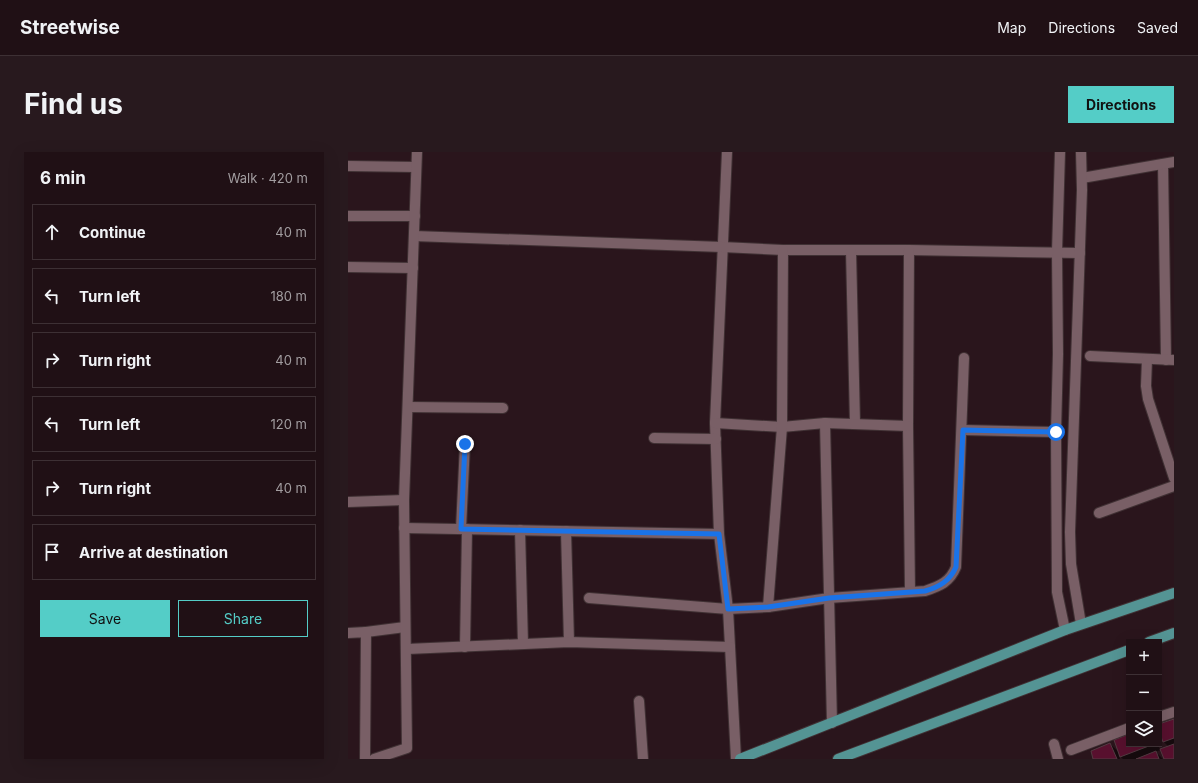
<!DOCTYPE html>
<meta charset="utf-8">
<style>
:root{--surface:#201015;--page:#28191e;--text:#f1f3f6;--muted:#a29da0;--line:#3d3034;--accent:#54cdc7}
body{margin:0;font-family:Inter,sans-serif;background:var(--page);color:var(--text)}
.controls{position:absolute;right:12px;bottom:12px;display:grid;overflow:hidden;border-radius:0px;box-shadow:0 4px 16px #0002}
.controls button{width:36px;height:36px;display:grid;place-items:center;padding:0;border:0;border-bottom:1px solid var(--line);background:var(--surface);color:var(--text);font:20px sans-serif}
.stop{position:absolute;width:12px;height:12px;margin:-9px;border:3px solid #1a73e8;border-radius:50%;background:#fff}
.stop.end{background:#1a73e8;border-color:#fff;box-shadow:0 1px 4px #0008}
.list{margin:0;padding:0;list-style:none}
h2{display:flex;justify-content:space-between;align-items:center;height:52px;margin:0;padding:0 16px;font-size:17px}
h2 small{font-size:13px;font-weight:400;color:var(--muted)}
.list li{display:grid;grid-template-columns:26px 1fr auto;gap:12px;align-items:center;box-sizing:border-box;height:56px;margin:0 8px 8px;padding:0 8px;border:1px solid var(--line);border-radius:0px}
.list b{display:block;font-size:15px;white-space:nowrap}
.list em{font-size:13px;font-style:normal;color:var(--muted)}
.actions{display:flex;gap:8px;padding:12px 16px}
.actions a{flex:1;padding:9px 0;border:1px solid var(--accent);border-radius:0px;text-align:center;font-size:14px;color:var(--accent)}
.actions .main{background:var(--accent);color:#111}
.icon{flex:none;width:22px;height:22px;fill:none;stroke:currentColor;stroke-width:2;stroke-linecap:round;stroke-linejoin:round}
.map{position:relative;flex:none;width:826px;height:607px;overflow:hidden;border-radius:0px}
header{display:flex;align-items:center;gap:24px;box-sizing:border-box;height:56px;padding:0 20px;background:var(--surface);border-bottom:1px solid var(--line)}
header strong{font-size:19px}
nav{display:flex;gap:22px;margin-inline-start:auto;font-size:14px}
.intro{display:flex;align-items:center;justify-content:space-between;box-sizing:border-box;height:96px;padding:0 24px}
h1{margin:0;font-size:28px}
.button{padding:10px 18px;border-radius:0px;background:var(--accent);color:#111;font-size:14px;font-weight:700}
main{display:flex;gap:24px;padding:0 24px}
aside{flex:1;background:var(--surface);border-radius:0px;box-shadow:0 4px 16px #0002}
.map>svg:first-child{display:block}
</style>
<header>
<strong>Streetwise</strong>
<nav><a>Map</a><a>Directions</a><a>Saved</a></nav>
</header>
<div class="intro"><h1>Find us</h1><a class="button">Directions</a></div>
<main>
<aside>
<h2>6 min<small>Walk · 420 m</small></h2>
<ul class="list">
<li><svg class="icon" aria-label="ahead" viewBox="0 0 24 24"><path d="M12 20V5M6 11l6-6 6 6"/></svg><div><b>Continue</b></div><em>40 m</em></li>
<li><svg class="icon" aria-label="left" viewBox="0 0 24 24"><path d="M17 20v-9H6M10 6l-5 5 5 5"/></svg><div><b>Turn left</b></div><em>180 m</em></li>
<li><svg class="icon" aria-label="right" viewBox="0 0 24 24"><path d="M7 20v-9h11M14 6l5 5-5 5"/></svg><div><b>Turn right</b></div><em>40 m</em></li>
<li><svg class="icon" aria-label="left" viewBox="0 0 24 24"><path d="M17 20v-9H6M10 6l-5 5 5 5"/></svg><div><b>Turn left</b></div><em>120 m</em></li>
<li><svg class="icon" aria-label="right" viewBox="0 0 24 24"><path d="M7 20v-9h11M14 6l5 5-5 5"/></svg><div><b>Turn right</b></div><em>40 m</em></li>
<li><svg class="icon" aria-label="arrive" viewBox="0 0 24 24"><path d="M6 21V4h12l-3 4 3 4H6"/></svg><div><b>Arrive at destination</b></div></li>
</ul>
<div class="actions"><a class="main">Save</a><a>Share</a></div>
</aside>
<div class="map">
<svg width="826" height="607" viewBox="0 0 826 607">
<rect width="100%" height="100%" fill="#2a151c"/>
<g fill="#0007">
<polygon points="826,568 826,607 817,607 821,595 816,590 811,573"/>
<polygon points="781,583 781,592 810,592 812,598 808,600 815,607 775,607 770,602 772,607 746,607 762,592 772,601"/>
</g>
<g fill="#58102e" stroke="#533b42">
<polygon points="826,567 826,586 815,590 811,579 811,572"/>
<polygon points="781,582 781,592 806,592 772,605 766,588"/>
<polygon points="762,591 769,607 745,607 743,599"/>
<polygon points="826,592 826,607 816,607 812,597"/>
<polygon points="808,599 811,607 788,607"/>
</g>
<g fill="none" stroke-linecap="round" stroke-linejoin="round">
<defs>
<g id="street">
<polyline points="379,0 367,271 371,382 380,457 388,607"/>
<polyline points="815,12 818,208"/>
<polyline points="0,14 68,15"/>
<polyline points="734,26 826,10"/>
<polyline points="0,64 67,64"/>
<polyline points="66,84 374,95 435,98 561,98 732,101"/>
<polyline points="561,98 560,274 562,440"/>
<polyline points="503,99 507,271"/>
<polyline points="0,115 65,116"/>
<polyline points="742,204 826,208"/>
<polyline points="799,207 798,234 800,247 826,326"/>
<polyline points="60,255 155,256"/>
<polyline points="367,271 434,275 477,271 560,274"/>
<polyline points="477,271 484,571"/>
<polyline points="615,278 708,280"/>
<polyline points="306,286 368,287"/>
<polyline points="751,361 826,334"/>
<polyline points="56,376 371,382"/>
<polyline points="113,377 117,292"/>
<polyline points="172,378 175,492"/>
<polyline points="218,379 221,490"/>
<polyline points="241,446 380,457 420,455 434,275 435,98"/>
<path d="M420,455l61,-9 96,-7c15,-5 25,-9 31,-24l8,-209"/>
<polyline points="18,480 57,475"/>
<polyline points="0,481 18,480 17,607"/>
<polyline points="117,495 119,377"/>
<polyline points="59,497 221,490 382,495"/>
<polyline points="291,549 295,607"/>
<polyline points="811,565 826,560"/>
<polyline points="706,592 710,607"/>
<polyline points="723,598 781,576"/>
</g>
<g id="secondary">
<polyline points="712,0 709,100 710,202 708,280 709,440 717,478"/>
<polyline points="0,350 56,348"/>
<polyline points="733,472 723,412 722,380 734,38 733,0"/>
<polyline points="26,607 59,596 56,348 69,0"/>
</g>
<g id="primary">
<polyline points="801,490 826,481"/>
<polyline points="392,607 717,478 826,441"/>
<polyline points="490,607 781,498"/>
</g>
</defs>
<use href="#street" stroke="#403134" stroke-width="12"/>
<use href="#secondary" stroke="#403134" stroke-width="12"/>
<use href="#primary" stroke="#403134" stroke-width="12"/>
<use href="#street" stroke="#795f66" stroke-width="10"/>
<use href="#secondary" stroke="#795f66" stroke-width="10"/>
<use href="#primary" stroke="#549494" stroke-width="10"/>
</g>
<g fill="none" stroke-linecap="round" stroke-linejoin="round">
<path stroke="#1a73e8" stroke-width="5" d="M117,292l-4,85 258,5 9,75 40,-2 61,-9 96,-7c14,-4 25,-10 31,-24l7,-137 93,2"/>
</g>
</svg>
<div class="controls">
<button>+</button>
<button>−</button>
<button><svg class="icon" aria-label="layers" viewBox="0 0 24 24"><path d="M12 4l9 5-9 5-9-5zM3 14l9 5 9-5"/></svg></button>
</div>
<div class="stop" style="left:708px;top:280px"></div>
<div class="stop end" style="left:117px;top:292px"></div>
</div>
</main>
